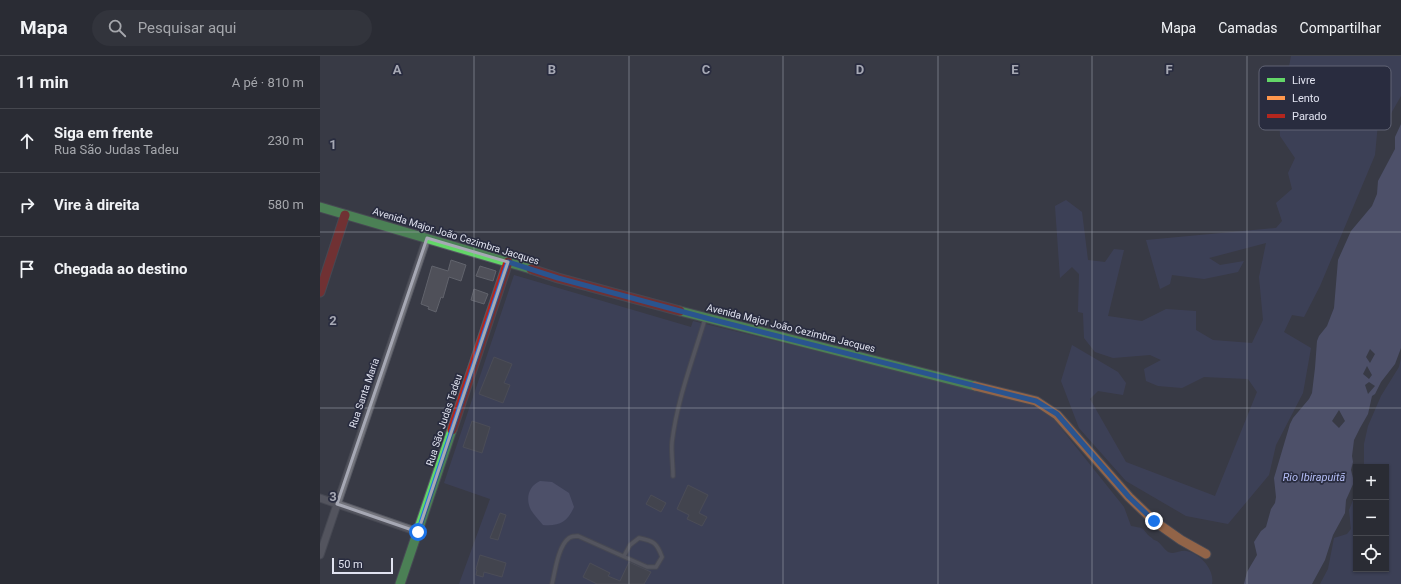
<!DOCTYPE html>
<html lang="pt">
<meta charset="utf-8">
<style>
:root{--surface:#2a2c34;--page:#32343c;--text:#f1f3f6;--muted:#a5a7ac;--line:#46484f}
body{margin:0;font-family:Roboto,sans-serif;background:var(--page);color:var(--text)}
.controls{position:absolute;right:12px;bottom:12px;display:grid;overflow:hidden;border-radius:0px;box-shadow:0 1px 3px #0004}
.controls button{width:36px;height:36px;display:grid;place-items:center;padding:0;border:0;border-bottom:1px solid var(--line);background:var(--surface);color:var(--text);font:20px sans-serif}
.scale{position:absolute;left:12px;bottom:10px;width:61px;box-sizing:border-box;padding-left:4px;border:2px solid #e1e3f0;border-top:0;font-size:11px;line-height:14px;white-space:nowrap;color:#e1e3f0;-webkit-text-stroke:3px #292c3f;paint-order:stroke}
.stop{position:absolute;width:12px;height:12px;margin:-9px;border:3px solid #1a73e8;border-radius:50%;background:#fff}
.stop.end{background:#1a73e8;border-color:#fff;box-shadow:0 1px 4px #0008}
.list{margin:0;padding:0;list-style:none}
h2{display:flex;justify-content:space-between;align-items:center;height:52px;margin:0;padding:0 16px;font-size:17px}
h2 small{font-size:13px;font-weight:400;color:var(--muted)}
.list li{display:grid;grid-template-columns:26px 1fr auto;gap:12px;align-items:center;box-sizing:border-box;height:64px;padding:0 16px;border-top:1px solid var(--line)}
.list b{display:block;font-size:15px;white-space:nowrap}
.list p{margin:0;font-size:13px;white-space:nowrap;color:var(--muted)}
.list em{font-size:13px;font-style:normal;color:var(--muted)}
.icon{flex:none;width:22px;height:22px;fill:none;stroke:currentColor;stroke-width:2;stroke-linecap:round;stroke-linejoin:round}
.map{position:relative;flex:none;width:1081px;height:528px;overflow:hidden}
header{display:flex;align-items:center;gap:24px;box-sizing:border-box;height:56px;padding:0 20px;background:var(--surface);border-bottom:1px solid var(--line)}
header strong{font-size:19px}
nav{display:flex;gap:22px;margin-inline-start:auto;font-size:14px}
.search{width:280px;height:36px;background:var(--page);display:flex;align-items:center;gap:10px;box-sizing:border-box;padding:0 14px;border-radius:22px;color:var(--muted);font-size:15px}
main{display:flex}
aside{flex:1;background:var(--surface)}
.map>svg:first-child{display:block}
</style>
<header>
<strong>Mapa</strong>
<div class="search"><svg class="icon" aria-label="search" viewBox="0 0 24 24"><circle cx="10" cy="10" r="6"/><path d="M15 15l6 6"/></svg>Pesquisar aqui</div>
<nav><a>Mapa</a><a>Camadas</a><a>Compartilhar</a></nav>
</header>
<main>
<aside>
<h2>11 min<small>A pé · 810 m</small></h2>
<ul class="list">
<li><svg class="icon" aria-label="ahead" viewBox="0 0 24 24"><path d="M12 20V5M6 11l6-6 6 6"/></svg><div><b>Siga em frente</b><p>Rua São Judas Tadeu</p></div><em>230 m</em></li>
<li><svg class="icon" aria-label="right" viewBox="0 0 24 24"><path d="M7 20v-9h11M14 6l5 5-5 5"/></svg><div><b>Vire à direita</b></div><em>580 m</em></li>
<li><svg class="icon" aria-label="arrive" viewBox="0 0 24 24"><path d="M6 21V4h12l-3 4 3 4H6"/></svg><div><b>Chegada ao destino</b></div></li>
</ul>
</aside>
<div class="map">
<svg width="1081" height="528" viewBox="0 0 1081 528">
<rect width="100%" height="100%" fill="#383a45"/>
<g fill="#42476c">
<polygon points="971,0 1081,0 1081,40 1069,61 1058,67 1055,99 1000,230 984,261 972,259 964,276 991,292 983,337 956,389 949,419 908,468 866,460 806,425 759,372 741,325 752,289 798,316 806,327 803,339 778,335 770,343 806,406 895,440 937,336 928,323 884,321 862,332 838,330 826,325 824,313 841,304 830,299 793,302 775,296 764,282 763,257 758,256 759,218 752,211 740,222 735,150 746,144 762,156 768,204 785,206 794,193 804,194 788,260 822,265 846,253 876,255 876,274 893,284 932,287 943,264 939,221 946,187 889,202 900,209 924,205 918,216 884,223 852,219 850,228 840,233 826,184 956,172 962,165 956,147 972,133 968,117 975,102 960,80 959,58 961,37 967,21"/>
<path d="M194,219l177,52 2,-6 340,83 19,13 72,90 7,19c4,1 9,1 12,3 3,3 5,7 9,9 1,2 3,2 5,3 4,3 7,8 11,11 7,3 12,-2 18,-1 14,2 29,19 26,33h-753l31,-85 -46,-16z"/>
<polygon points="1081,302 1081,528 1000,528 1008,513 1014,482 1027,478 1031,473 1029,454 1036,437 1036,513 1066,513 1066,411 1044,411 1044,388 1048,370 1061,340 1079,311"/>
</g>
<g fill="#666b96" fill-rule="evenodd">
<path d="M1081,68v224l-6,16 -14,18 -6,12 -3,2 -4,18 -8,14 -6,12 -2,16 1,6 -2,8 3,12 -8,18 -1,13 -12,22 -8,25 -13,24h-68l3,-12 10,-17 -3,-13 7,-11 5,-4 5,-18 4,-6 1,-6 -2,-19 16,-54 3,-6 16,-19 3,-6 3,-25 2,-27 2,-5 8,-10 7,-18 4,-48 13,-29 21,-25 5,-12 1,-13 17,-32v-12zM1050,293l5,5 -5,9 -4,-6zM1047,310l5,9 -3,4 -6,-5zM1049,326l6,4 -7,8 -3,-9zM1019,354l6,11 -6,7 -7,-7z"/>
<path d="M220,425l12,1 17,11 5,14c-7,16 -15,19 -31,18 -4,-5 -9,-10 -12,-15 -6,-12 -2,-24 9,-29z"/>
</g>
<g fill="#4f5059" stroke="#61636c">
<polygon points="131,204 146,209 141,225 129,221 123,242 121,241 116,256 108,253 109,251 101,248 112,210 128,215"/>
<polygon points="160,210 176,215 173,225 156,220"/>
<polygon points="154,233 168,238 164,248 151,244"/>
<polygon points="174,301 192,308 184,327 190,329 183,347 159,338"/>
<polygon points="152,365 170,371 162,397 143,391"/>
<polygon points="368,429 388,439 379,457 387,461 382,470 367,463 369,459 357,453"/>
<polygon points="331,439 346,447 341,456 326,448"/>
<polygon points="180,457 186,459 178,484 170,482"/>
<polygon points="160,499 186,507 182,521 164,516 163,521 156,519 157,514 156,513"/>
<polygon points="309,506 331,516 324,528 277,528 263,521 270,507 290,517 288,520 300,525"/>
</g>
<g fill="none" stroke-linecap="round" stroke-linejoin="round">
<defs>
<g id="lane">
<path d="M353,420c0,-12 -2,-24 -1,-34 5,-42 21,-83 33,-123"/>
<path d="M232,528c3,-12 6,-38 17,-46 3,-2 6,-2 9,-2l69,31h9l6,-10c-5,-14 -8,-16 -23,-19l-9,7 -6,11"/>
</g>
<g id="street">
<polyline points="0,442 98,476"/>
<polyline points="0,499 107,182"/>
</g>
<g id="fast">
<polyline points="0,151 211,213"/>
<polyline points="360,255 655,330"/>
<polyline points="80,528 132,374"/>
</g>
<polyline id="slow" points="655,330 716,345 737,359 809,441 834,465 861,484 886,498"/>
<g id="jam">
<polyline points="211,213 238,222 360,255"/>
<polyline points="0,236 25,159"/>
<polyline points="132,374 188,206"/>
</g>
</defs>
<use href="#lane" stroke="#575963" stroke-width="5.5"/>
<use href="#street" stroke="#575963" stroke-width="9"/>
<use href="#fast" stroke="#575963" stroke-width="11"/>
<use href="#slow" stroke="#575963" stroke-width="11"/>
<use href="#jam" stroke="#575963" stroke-width="11"/>
<use href="#lane" stroke="#73747c" stroke-width="3.5"/>
<use href="#street" stroke="#73747c" stroke-width="7"/>
<use href="#fast" stroke="#63d668" stroke-width="9"/>
<use href="#slow" stroke="#ff974d" stroke-width="9"/>
<use href="#jam" stroke="#b3261e" stroke-width="9"/>
</g>
<g fill="none" stroke-linecap="round" stroke-linejoin="round">
<polyline stroke="#1a73e8" stroke-width="5" points="98,476 188,206 238,222 386,262 716,345 737,358 809,441 834,465"/>
</g>
<path d="M0 0H1081V528H0ZM107,182l81,24 -90,270 -81,-28z" fill="#383a45" fill-opacity=".55" fill-rule="evenodd"/>
<path fill="none" stroke="#a6a8b4" stroke-width="3" stroke-linejoin="round" d="M107,182l81,24 -90,270 -81,-28z"/>
<path fill="none" stroke="#a6a8b4" stroke-width="1" stroke-opacity="0.55" d="M154,0v528M309,0v528M463,0v528M618,0v528M772,0v528M927,0v528M0,176h1081M0,352h1081"/>
<g text-anchor="middle" dominant-baseline="central" stroke-width="3.5" stroke-linejoin="round" paint-order="stroke">
<g font-size="10" fill="#e1e3f0" stroke="#292c3f">
<text transform="translate(136 180) rotate(17)">Avenida Major João Cezimbra Jacques</text>
<text transform="translate(471 272) rotate(14)">Avenida Major João Cezimbra Jacques</text>
<text transform="translate(44 337) rotate(-71)">Rua Santa Maria</text>
<text transform="translate(124 364) rotate(-72)">Rua São Judas Tadeu</text>
</g>
<g font-size="11" font-style="italic" fill="#b5bef7" stroke="#292c3f">
<text x="994" y="421">Rio Ibirapuitã</text>
</g>
</g>
<rect x="939" y="10" width="132" height="64" rx="6" fill="#292c3f" stroke="#606374" stroke-width="1"/>
<rect x="947" y="22" width="18" height="4" fill="#63d668"/>
<rect x="947" y="40" width="18" height="4" fill="#ff974d"/>
<rect x="947" y="58" width="18" height="4" fill="#b3261e"/>
<g font-size="11" fill="#e1e3f0">
<text x="972" y="28">Livre</text>
<text x="972" y="46">Lento</text>
<text x="972" y="64">Parado</text>
</g>
<g font-size="13" text-anchor="middle" font-weight="bold" fill="#a6a8b4" stroke="#292c3f" stroke-width="3.5" stroke-linejoin="round" paint-order="stroke">
<text x="77" y="18">A</text>
<text x="232" y="18">B</text>
<text x="386" y="18">C</text>
<text x="540" y="18">D</text>
<text x="695" y="18">E</text>
<text x="849" y="18">F</text>
<text x="13" y="93">1</text>
<text x="13" y="269">2</text>
<text x="13" y="445">3</text>
</g>
</svg>
<div class="controls">
<button>+</button>
<button>−</button>
<button><svg class="icon" aria-label="locate" viewBox="0 0 24 24"><circle cx="12" cy="12" r="6"/><path d="M12 2v4M12 18v4M2 12h4M18 12h4"/></svg></button>
</div>
<div class="scale">50 m</div>
<div class="stop" style="left:98px;top:476px"></div>
<div class="stop end" style="left:834px;top:465px"></div>
</div>
</main>
